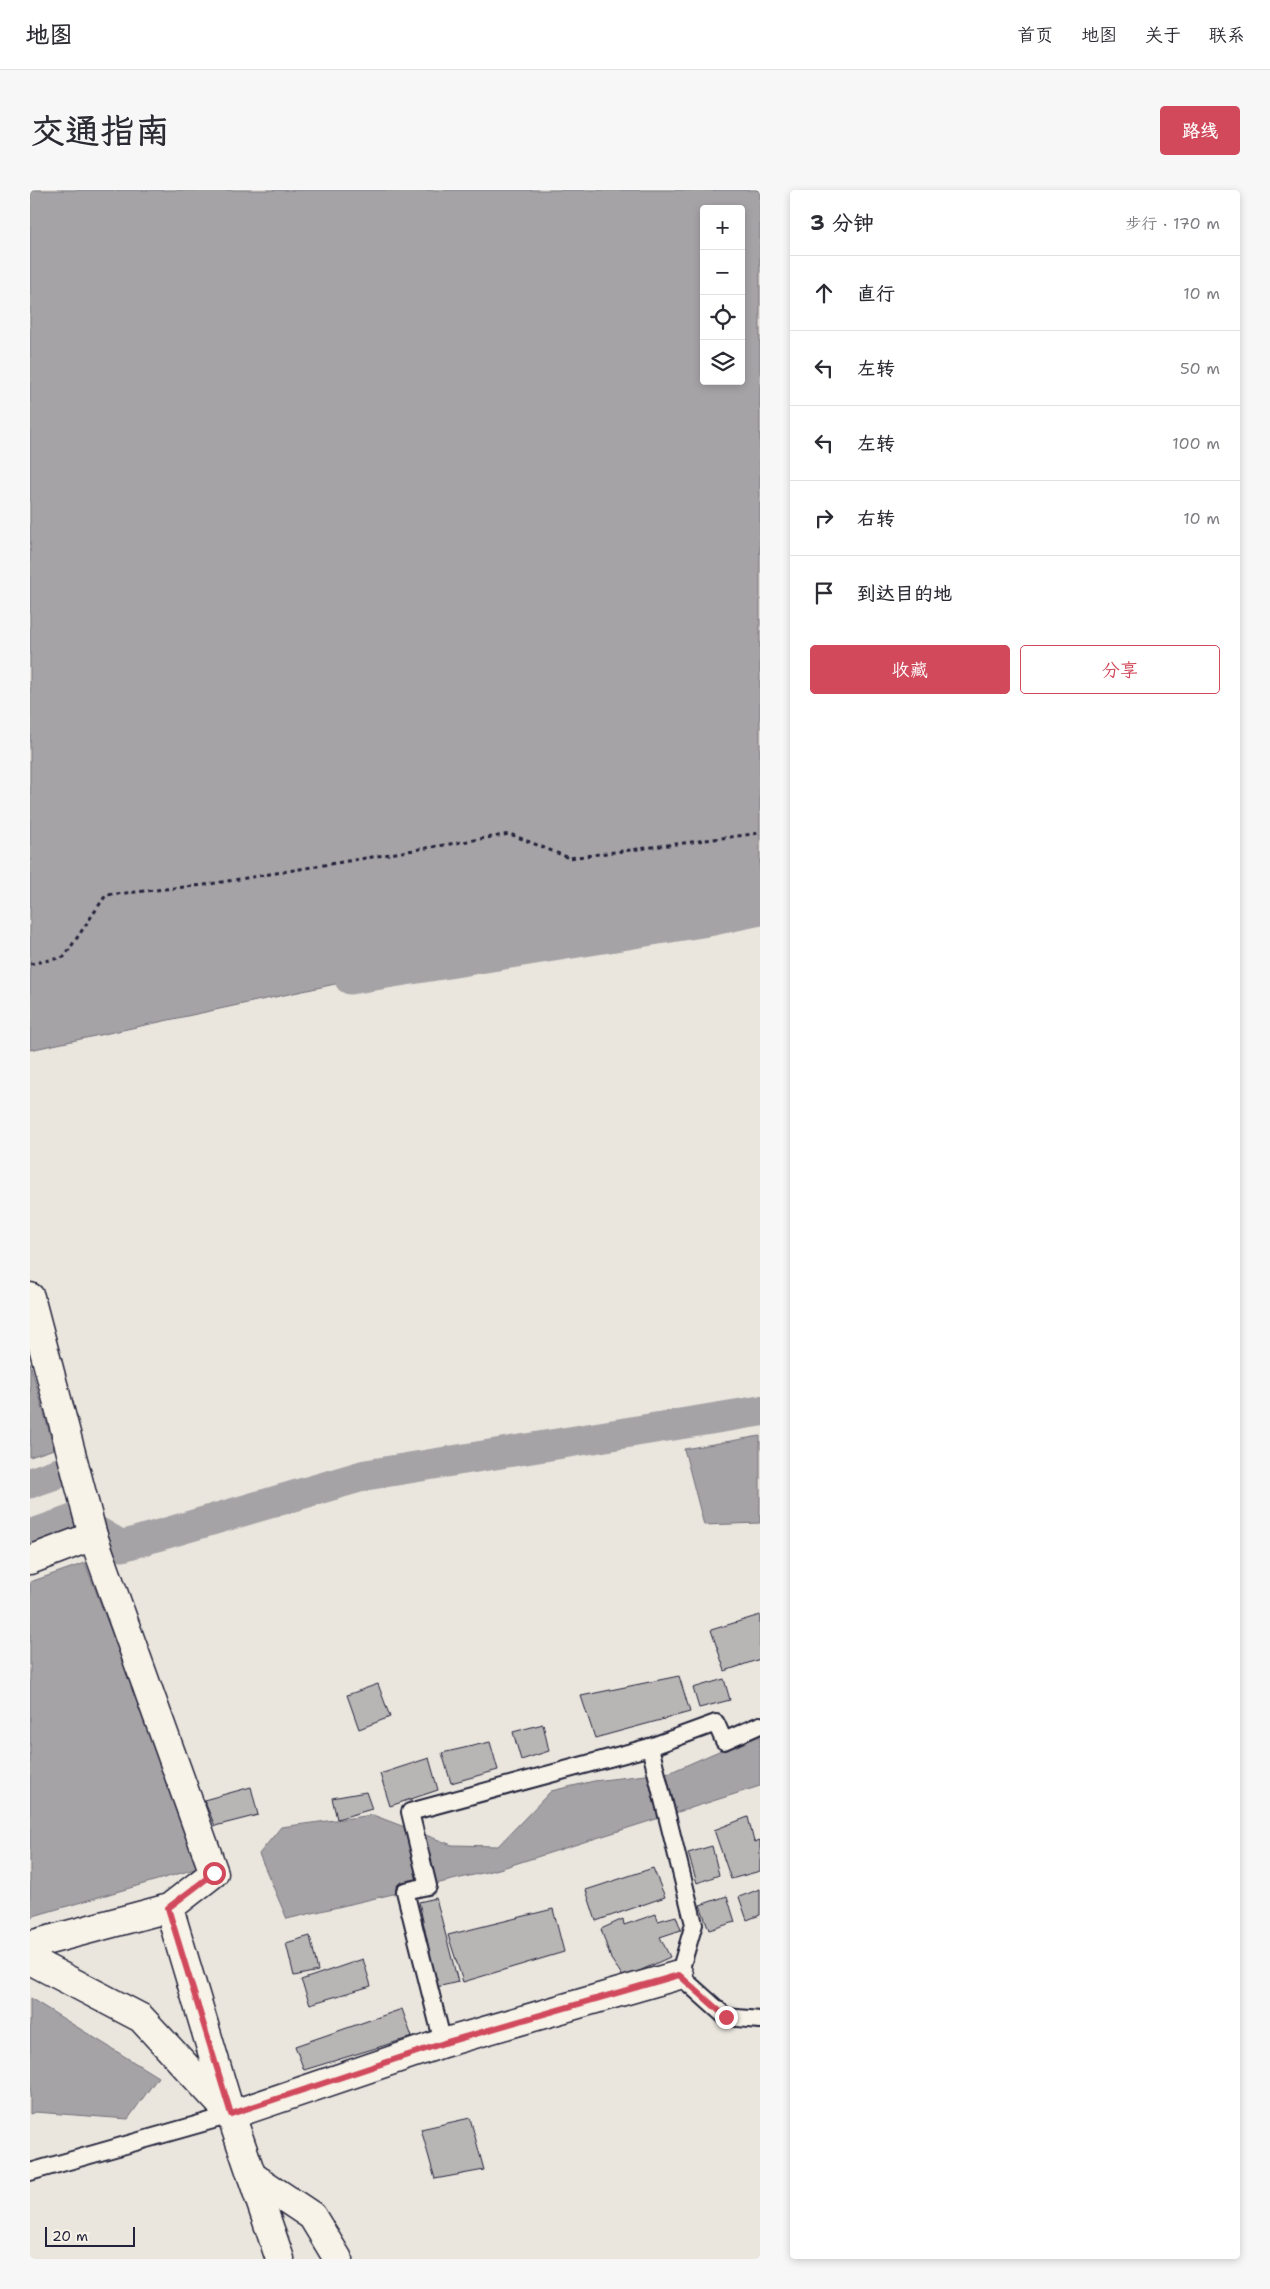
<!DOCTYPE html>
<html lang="zh">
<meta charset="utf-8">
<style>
:root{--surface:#fff;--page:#f7f7f7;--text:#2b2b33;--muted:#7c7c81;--line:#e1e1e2;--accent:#d1495b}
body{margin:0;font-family:"Shantell Sans","LXGW WenKai TC",sans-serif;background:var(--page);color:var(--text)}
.controls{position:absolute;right:15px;top:15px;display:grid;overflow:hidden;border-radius:5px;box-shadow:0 2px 8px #0003}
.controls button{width:45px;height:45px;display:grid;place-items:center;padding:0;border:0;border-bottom:1px solid var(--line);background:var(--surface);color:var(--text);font:25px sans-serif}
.scale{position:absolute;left:15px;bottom:12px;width:90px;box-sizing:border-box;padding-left:5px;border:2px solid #22223b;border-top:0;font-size:14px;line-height:18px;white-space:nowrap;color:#22223b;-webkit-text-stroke:4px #f7f3e8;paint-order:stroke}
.stop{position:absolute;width:15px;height:15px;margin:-11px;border:4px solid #d1495b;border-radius:50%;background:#fff}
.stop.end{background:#d1495b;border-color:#fff;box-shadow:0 1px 5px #0008}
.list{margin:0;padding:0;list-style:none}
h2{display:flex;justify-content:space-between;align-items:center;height:65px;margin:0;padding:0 20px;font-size:21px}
h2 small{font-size:16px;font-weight:400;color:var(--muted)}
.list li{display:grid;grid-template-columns:32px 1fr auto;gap:15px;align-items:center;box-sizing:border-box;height:75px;padding:0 20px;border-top:1px solid var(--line)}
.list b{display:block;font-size:19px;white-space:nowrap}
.list em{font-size:16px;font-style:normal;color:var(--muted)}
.actions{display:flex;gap:10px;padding:15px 20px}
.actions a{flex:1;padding:11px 0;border:1px solid var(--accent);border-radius:5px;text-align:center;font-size:18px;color:var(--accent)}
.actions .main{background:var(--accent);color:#fff}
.icon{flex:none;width:28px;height:28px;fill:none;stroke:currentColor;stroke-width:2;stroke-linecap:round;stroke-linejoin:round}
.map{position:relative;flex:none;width:730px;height:2069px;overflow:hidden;border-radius:5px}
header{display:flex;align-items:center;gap:30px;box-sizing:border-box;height:70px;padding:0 25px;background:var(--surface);border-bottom:1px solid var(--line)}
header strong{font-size:24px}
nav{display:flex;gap:28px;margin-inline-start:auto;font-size:18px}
.intro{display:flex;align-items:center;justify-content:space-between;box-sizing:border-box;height:120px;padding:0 30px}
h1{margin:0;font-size:35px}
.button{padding:12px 22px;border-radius:5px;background:var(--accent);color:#fff;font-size:18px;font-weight:700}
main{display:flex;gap:30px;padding:0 30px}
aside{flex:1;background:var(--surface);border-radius:5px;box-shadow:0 2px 8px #0003}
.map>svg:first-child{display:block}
</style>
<header>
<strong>地图</strong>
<nav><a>首页</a><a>地图</a><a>关于</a><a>联系</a></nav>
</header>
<div class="intro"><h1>交通指南</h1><a class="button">路线</a></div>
<main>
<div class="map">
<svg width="730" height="2069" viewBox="0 0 730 2069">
<rect width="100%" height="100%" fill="#eae6de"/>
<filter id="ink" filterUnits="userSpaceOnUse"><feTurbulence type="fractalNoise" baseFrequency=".02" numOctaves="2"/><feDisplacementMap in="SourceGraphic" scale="10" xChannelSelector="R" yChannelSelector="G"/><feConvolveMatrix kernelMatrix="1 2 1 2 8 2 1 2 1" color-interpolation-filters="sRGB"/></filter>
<g filter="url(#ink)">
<g fill="#a6a3a6" stroke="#716f7b" fill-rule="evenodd">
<path d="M0,0h730v729l-52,2 -308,49 -370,80zM674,19h37v172h-37z"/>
<polygon points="0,1173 24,1259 0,1267"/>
<polygon points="730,1246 730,1333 674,1335 654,1259"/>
<polygon points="55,1373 172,1677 0,1727 0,1392"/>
<polygon points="730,1543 730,1596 469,1679 257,1729 229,1664 251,1637 343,1625 422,1655 468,1656 521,1601 564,1591 641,1582"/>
<polygon points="0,1808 128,1887 98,1929 5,1922 0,1924"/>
</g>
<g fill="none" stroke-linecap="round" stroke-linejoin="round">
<g stroke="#a6a3a6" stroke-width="31">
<polyline points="320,789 678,731 730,720"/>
<polyline points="0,1293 37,1280"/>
<polyline points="0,1345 45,1329 92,1356 336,1285 730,1221"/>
</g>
</g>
<g fill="#b8b6b5" stroke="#22223b">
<polygon points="730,1425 730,1469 695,1481 681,1440"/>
<polygon points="649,1486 660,1522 565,1548 551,1506"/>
<polygon points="694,1489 700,1510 669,1518 663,1498"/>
<polygon points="348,1494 360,1527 329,1539 317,1505"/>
<polygon points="513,1534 519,1561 491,1570 483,1542"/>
<polygon points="460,1552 468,1580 421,1593 412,1563"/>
<polygon points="399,1568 408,1600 360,1616 350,1584"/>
<polygon points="221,1597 228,1625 185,1636 174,1610"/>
<polygon points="336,1602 342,1619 307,1629 302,1608"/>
<polygon points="718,1627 724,1652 730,1650 730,1681 701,1689 684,1640"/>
<polygon points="682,1656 689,1685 667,1693 658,1663"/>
<polygon points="623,1678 635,1707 566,1731 556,1700"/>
<polygon points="730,1699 730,1725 717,1730 709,1707"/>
<polygon points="697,1706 705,1732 679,1740 670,1715"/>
<polygon points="406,1708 428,1792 407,1797 389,1712"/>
<polygon points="523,1719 534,1762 433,1792 418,1745"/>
<polygon points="626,1724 628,1731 646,1726 651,1740 630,1747 640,1767 594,1788 581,1769 571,1739 593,1729 594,1735"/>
<polygon points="280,1746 288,1781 264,1786 256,1753"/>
<polygon points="333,1769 341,1796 280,1814 271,1790"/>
<polygon points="372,1819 382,1847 274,1880 265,1856"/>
<polygon points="440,1928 454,1980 405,1989 391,1939"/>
</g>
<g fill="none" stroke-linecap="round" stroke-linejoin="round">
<defs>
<g id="service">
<polyline points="620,1557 686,1533 694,1551 730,1535"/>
<polyline points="413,1853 375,1701 398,1696 380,1622 620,1557 664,1734 649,1785 696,1827 730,1830"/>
<polyline points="0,1982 201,1925"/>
</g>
<g id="minor">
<polyline points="0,1107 63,1346 0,1370"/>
<polyline points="63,1346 184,1683 139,1718"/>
<polyline points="0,1755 139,1718 201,1925 250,2069"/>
<polyline points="0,1770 111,1828 201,1925 413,1853 649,1785"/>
<polyline points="222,1986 282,2026 308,2069"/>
</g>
</defs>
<use href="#service" stroke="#22223b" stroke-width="20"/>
<use href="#minor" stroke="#22223b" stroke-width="31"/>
<polyline stroke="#22223b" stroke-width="3" stroke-dasharray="4 4" stroke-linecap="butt" points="0,774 34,767 76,705 174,695 480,644 539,668 730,643"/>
<use href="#service" stroke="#f7f3e8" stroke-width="16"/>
<use href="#minor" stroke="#f7f3e8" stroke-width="28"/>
</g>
</g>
<g fill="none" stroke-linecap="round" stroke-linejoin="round" filter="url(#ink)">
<polyline stroke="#d1495b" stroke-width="6" points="184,1683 138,1718 201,1924 414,1853 649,1785 696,1827"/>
</g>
</svg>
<div class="controls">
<button>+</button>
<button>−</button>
<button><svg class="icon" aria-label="locate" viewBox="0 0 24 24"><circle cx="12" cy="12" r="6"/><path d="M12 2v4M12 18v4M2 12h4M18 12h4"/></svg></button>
<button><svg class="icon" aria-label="layers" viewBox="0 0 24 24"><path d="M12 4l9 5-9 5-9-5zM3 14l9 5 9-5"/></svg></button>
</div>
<div class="scale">20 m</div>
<div class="stop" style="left:184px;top:1683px"></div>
<div class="stop end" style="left:696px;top:1827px"></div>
</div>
<aside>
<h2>3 分钟<small>步行 · 170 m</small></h2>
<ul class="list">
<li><svg class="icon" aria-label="ahead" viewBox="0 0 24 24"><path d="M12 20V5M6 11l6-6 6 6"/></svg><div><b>直行</b></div><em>10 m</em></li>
<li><svg class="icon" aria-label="left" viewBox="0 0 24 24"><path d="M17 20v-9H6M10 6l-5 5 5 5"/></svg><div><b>左转</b></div><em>50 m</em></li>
<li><svg class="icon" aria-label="left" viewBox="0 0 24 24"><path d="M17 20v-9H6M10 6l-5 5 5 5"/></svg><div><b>左转</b></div><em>100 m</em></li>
<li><svg class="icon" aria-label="right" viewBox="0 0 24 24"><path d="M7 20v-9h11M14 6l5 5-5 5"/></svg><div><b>右转</b></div><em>10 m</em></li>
<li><svg class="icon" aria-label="arrive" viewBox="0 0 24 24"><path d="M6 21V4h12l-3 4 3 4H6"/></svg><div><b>到达目的地</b></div></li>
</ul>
<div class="actions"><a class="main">收藏</a><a>分享</a></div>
</aside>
</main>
